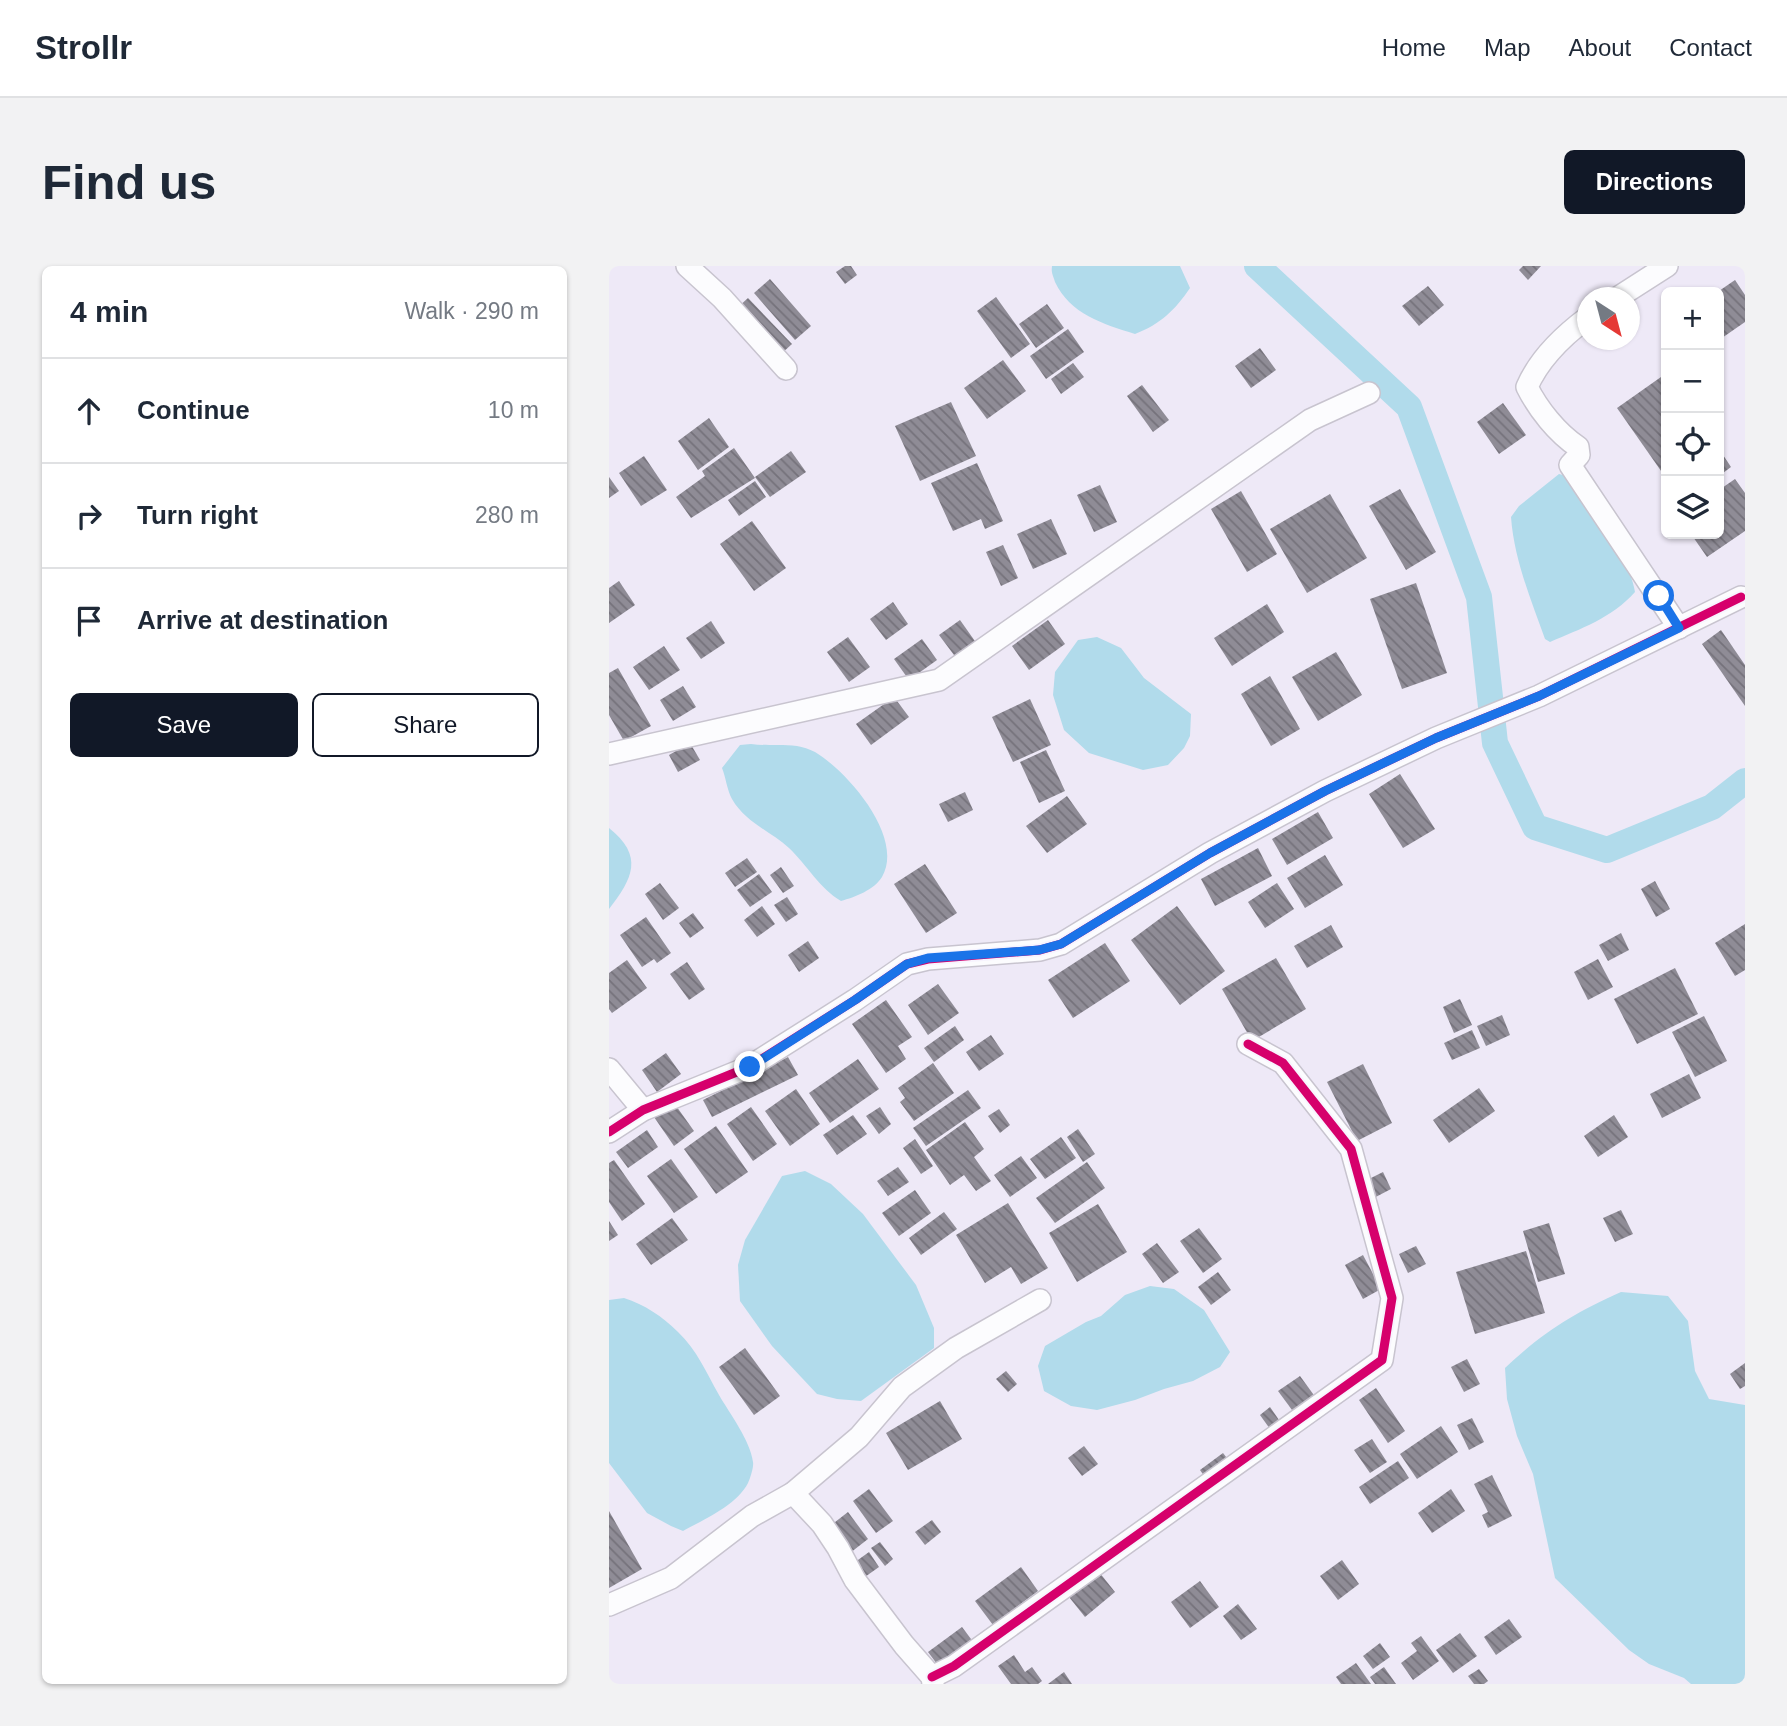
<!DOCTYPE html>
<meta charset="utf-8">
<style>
:root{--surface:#fff;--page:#f2f2f3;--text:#1f2937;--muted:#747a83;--line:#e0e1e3;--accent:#111827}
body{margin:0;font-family:Arial,sans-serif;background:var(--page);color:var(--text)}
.controls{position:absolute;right:21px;top:21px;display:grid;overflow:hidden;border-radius:10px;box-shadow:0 2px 5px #0004}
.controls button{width:63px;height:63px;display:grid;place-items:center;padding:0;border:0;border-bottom:2px solid var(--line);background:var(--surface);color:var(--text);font:35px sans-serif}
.compass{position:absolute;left:968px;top:21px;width:63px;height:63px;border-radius:50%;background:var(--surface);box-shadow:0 2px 5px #0004;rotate:144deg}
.stop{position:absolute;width:21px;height:21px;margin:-16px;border:5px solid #1a73e8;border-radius:50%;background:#fff}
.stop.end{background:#1a73e8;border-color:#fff;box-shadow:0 2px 7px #0008}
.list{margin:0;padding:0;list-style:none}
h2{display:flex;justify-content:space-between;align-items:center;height:91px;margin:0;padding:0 28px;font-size:30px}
h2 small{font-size:23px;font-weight:400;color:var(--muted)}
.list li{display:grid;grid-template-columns:46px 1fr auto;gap:21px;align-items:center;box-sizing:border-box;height:105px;padding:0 28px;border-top:2px solid var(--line)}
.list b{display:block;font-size:26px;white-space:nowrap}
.list em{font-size:23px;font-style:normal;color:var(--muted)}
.actions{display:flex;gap:14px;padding:21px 28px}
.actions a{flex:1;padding:16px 0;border:2px solid var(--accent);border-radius:10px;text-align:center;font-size:24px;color:var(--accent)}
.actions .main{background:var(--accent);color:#fff}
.icon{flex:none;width:38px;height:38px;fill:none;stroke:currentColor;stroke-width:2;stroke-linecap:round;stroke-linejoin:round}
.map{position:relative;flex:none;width:1136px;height:1418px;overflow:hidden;border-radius:10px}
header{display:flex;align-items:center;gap:42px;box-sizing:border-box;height:98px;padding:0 35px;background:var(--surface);border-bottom:2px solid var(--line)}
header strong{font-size:33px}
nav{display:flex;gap:38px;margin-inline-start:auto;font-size:24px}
.intro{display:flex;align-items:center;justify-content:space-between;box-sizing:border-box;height:168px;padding:0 42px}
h1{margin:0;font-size:49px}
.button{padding:18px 32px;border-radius:10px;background:var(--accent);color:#fff;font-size:24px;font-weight:700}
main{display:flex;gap:42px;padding:0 42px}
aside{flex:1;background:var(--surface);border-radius:10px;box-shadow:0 2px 5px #0004}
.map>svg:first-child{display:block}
</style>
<header>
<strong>Strollr</strong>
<nav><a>Home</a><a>Map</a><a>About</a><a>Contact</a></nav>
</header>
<div class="intro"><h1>Find us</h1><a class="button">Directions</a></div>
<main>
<aside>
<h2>4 min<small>Walk · 290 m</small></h2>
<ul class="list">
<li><svg class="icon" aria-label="ahead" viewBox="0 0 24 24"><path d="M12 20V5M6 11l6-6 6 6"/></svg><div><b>Continue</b></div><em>10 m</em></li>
<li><svg class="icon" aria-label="right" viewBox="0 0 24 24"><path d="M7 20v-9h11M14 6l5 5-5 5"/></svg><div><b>Turn right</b></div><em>280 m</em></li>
<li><svg class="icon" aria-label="arrive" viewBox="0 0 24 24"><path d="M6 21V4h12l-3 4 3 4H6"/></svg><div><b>Arrive at destination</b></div></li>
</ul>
<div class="actions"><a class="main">Save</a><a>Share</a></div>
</aside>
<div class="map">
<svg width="1136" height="1418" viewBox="0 0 1136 1418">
<defs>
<pattern id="building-back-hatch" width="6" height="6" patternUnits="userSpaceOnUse" patternTransform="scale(1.75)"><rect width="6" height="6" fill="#8f8c96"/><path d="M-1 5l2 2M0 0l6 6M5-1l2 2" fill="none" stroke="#75727b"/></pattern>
</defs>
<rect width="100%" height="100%" fill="#eee9f7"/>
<g fill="#b1dbeb">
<path d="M443,0h128l10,22c-15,22 -29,36 -55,46 -32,-10 -65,-20 -80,-52 -2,-7 -4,-9 -3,-16z"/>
<path d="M950,208l15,4c17,29 57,83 61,114 -23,26 -55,37 -85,50l-5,-3c-14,-39 -31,-80 -34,-122l8,-11z"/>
<polygon points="488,371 512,382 535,412 582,448 581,470 575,482 559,499 534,504 480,487 455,464 444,429 446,406 469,374"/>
<path d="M142,478c22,3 44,-3 64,8 32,19 90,85 67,125 -8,13 -27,20 -41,24 -21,-12 -34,-36 -52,-53 -19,-17 -44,-26 -57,-49 -5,-9 -6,-21 -10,-31l18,-23z"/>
<path d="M0,562c35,28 24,50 0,81z"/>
<polygon points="196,905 222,918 254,948 307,1019 325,1062 325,1082 252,1135 228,1133 208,1128 163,1080 131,1035 129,999 136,974 173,910"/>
<polygon points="541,1020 565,1023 595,1044 621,1086 611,1101 584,1115 555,1123 526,1134 488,1144 462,1140 435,1125 429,1100 436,1080 477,1056 492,1050 516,1029"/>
<path d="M1012,1026l47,4 20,25 7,50 14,28 36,6v279h-54l-7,-6 -35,-14 -20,-14 -74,-72 -22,-104 -16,-38 -10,-37 -2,-31c38,-36 69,-55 116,-76z"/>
<path d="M15,1032c21,7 38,18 54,34 19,18 28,40 41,63 11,19 31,45 34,67 1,5 -3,17 -5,21 -11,22 -45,37 -65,48l-12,-5 -24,-13 -38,-50v-163z"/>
</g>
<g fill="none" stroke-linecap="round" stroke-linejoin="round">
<polyline stroke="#b1dbeb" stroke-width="26" points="648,0 800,141 870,331 886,477 926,561 998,584 1103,541 1136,515"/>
</g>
<g fill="url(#building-back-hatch)">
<polygon points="236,0 242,0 248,9 236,18 227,6"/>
<polygon points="914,0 932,0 919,14 910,4"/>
<polygon points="161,13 202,60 186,74 145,27"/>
<polygon points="1126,14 1136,29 1136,56 1110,74 1110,25"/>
<polygon points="819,20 835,39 810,60 793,40"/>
<polygon points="387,31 421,78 402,92 368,45"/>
<polygon points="139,32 183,78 172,88 128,42"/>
<polygon points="438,38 455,62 427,82 410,58"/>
<polygon points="459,63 475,86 437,113 421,90"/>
<polygon points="651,82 667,104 642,122 626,100"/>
<polygon points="394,94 417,125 378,153 355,122"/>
<polygon points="464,97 475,111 452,128 442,113"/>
<polygon points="1052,111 1057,119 1057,212 1008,142"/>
<polygon points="533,119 560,154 544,166 518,130"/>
<polygon points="342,136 367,190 311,215 286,160"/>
<polygon points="894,137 917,169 890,188 868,156"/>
<polygon points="100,152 120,181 89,204 69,175"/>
<polygon points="125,182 146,212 82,252 67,231 96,210 93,205"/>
<polygon points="1110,183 1122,201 1110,210"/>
<polygon points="182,185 197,206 161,231 146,211"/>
<polygon points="35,190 58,224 32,240 10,207"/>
<polygon points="368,197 394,255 376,263 372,253 344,265 322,217"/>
<polygon points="0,211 10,225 0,232"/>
<polygon points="1126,213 1136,227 1136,265 1098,291 1082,268 1110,268 1110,224"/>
<polygon points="146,215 157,231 130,250 119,234"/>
<polygon points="491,219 508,256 485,266 468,229"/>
<polygon points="791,223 827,286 797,304 760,240"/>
<polygon points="632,225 668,288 638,306 602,243"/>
<polygon points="721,228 758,292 698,327 661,263"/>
<polygon points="442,253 458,288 424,303 408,268"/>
<polygon points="143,255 177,302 145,325 111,278"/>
<polygon points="394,279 409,312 392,320 377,286"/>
<polygon points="10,315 26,339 0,357 0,322"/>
<polygon points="807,317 838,407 793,423 761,333"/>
<polygon points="284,336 299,358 277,374 261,353"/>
<polygon points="658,338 675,366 623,400 605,372"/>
<polygon points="351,354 368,378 348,393 330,369"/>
<polygon points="439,354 456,378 420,404 403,380"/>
<polygon points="102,355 116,377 92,393 77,372"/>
<polygon points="1112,364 1136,399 1136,440 1093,378"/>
<polygon points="239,371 261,401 240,416 218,386"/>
<polygon points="313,373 328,394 300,414 285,393"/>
<polygon points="55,380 71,404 40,424 24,401"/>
<polygon points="727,386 753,429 709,455 683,411"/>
<polygon points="9,402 42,460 15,475 0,449 0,407"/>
<polygon points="661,410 691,463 662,480 632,428"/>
<polygon points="74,420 87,441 64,455 51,434"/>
<polygon points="285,431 300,451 262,479 247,458"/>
<polygon points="421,433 442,479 404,496 383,451"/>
<polygon points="81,477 91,494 69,506 60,489"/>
<polygon points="437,484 456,525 430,537 411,496"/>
<polygon points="791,508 826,563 794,582 760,528"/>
<polygon points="356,526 364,544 339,556 330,538"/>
<polygon points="458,530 478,558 438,587 417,560"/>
<polygon points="709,546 724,572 678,599 663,573"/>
<polygon points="649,582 663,610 606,640 592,613"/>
<polygon points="716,589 734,619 696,642 678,612"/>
<polygon points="138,592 148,606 126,621 116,607"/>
<polygon points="316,598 348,647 317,667 285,618"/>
<polygon points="172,601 185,620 174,627 161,609"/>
<polygon points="150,608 163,626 141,641 128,624"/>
<polygon points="1046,615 1061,643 1047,651 1032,623"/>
<polygon points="51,617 70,642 54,654 36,628"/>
<polygon points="668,617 685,643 656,662 639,636"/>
<polygon points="178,631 189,648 177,656 165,639"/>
<polygon points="153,640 166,658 148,671 135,654"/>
<polygon points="568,640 616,705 571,739 522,674"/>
<polygon points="84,647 95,662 81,672 70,657"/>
<polygon points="37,651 62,687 48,697 45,693 33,701 11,669"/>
<polygon points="1136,658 1136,704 1126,710 1106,677"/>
<polygon points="722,659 734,681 698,702 685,680"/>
<polygon points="1012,667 1020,684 999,695 990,679"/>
<polygon points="199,675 210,692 190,706 179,689"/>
<polygon points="496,677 521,715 464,752 439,714"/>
<polygon points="667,692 697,743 643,775 613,723"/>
<polygon points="989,693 1004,721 979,734 965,706"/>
<polygon points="18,694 38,722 3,747 0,743 0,707"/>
<polygon points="78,696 96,723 80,734 61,708"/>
<polygon points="1066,702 1089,748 1028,778 1005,733"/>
<polygon points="329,718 350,747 319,769 299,739"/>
<polygon points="851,733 863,759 845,767 834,741"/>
<polygon points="277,734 303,771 289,780 297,793 277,807 243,758"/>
<polygon points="893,749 901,769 877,780 868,760"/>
<polygon points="1095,750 1118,795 1086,811 1063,766"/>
<polygon points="346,760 355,774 325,796 315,782"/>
<polygon points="863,764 871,782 843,794 835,777"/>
<polygon points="382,769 395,788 370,805 357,786"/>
<polygon points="57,787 72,808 48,826 33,804"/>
<polygon points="179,791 189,809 103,851 94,834"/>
<polygon points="249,793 270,823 221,857 200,827"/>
<polygon points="324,797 345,827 305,855 291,836 296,832 289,822"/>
<polygon points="754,798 783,857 748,875 718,816"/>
<polygon points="1080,808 1092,832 1053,852 1041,828"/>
<polygon points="870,822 886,845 840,877 824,854"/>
<polygon points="187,823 211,858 181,880 156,845"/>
<polygon points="359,824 372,842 317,880 304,862"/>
<polygon points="65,837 85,865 65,880 45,851"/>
<polygon points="142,841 168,878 144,895 118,858"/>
<polygon points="271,841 282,858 270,868 257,850"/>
<polygon points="390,843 401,859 391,867 379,850"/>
<polygon points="244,849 258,868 228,889 214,869"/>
<polygon points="1005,849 1019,871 989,891 975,870"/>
<polygon points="356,856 375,883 365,891 382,915 367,925 355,909 341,919 317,884"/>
<polygon points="107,860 139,906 107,928 75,883"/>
<polygon points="469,863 486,888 474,896 458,871"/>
<polygon points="38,864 49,881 19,902 7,886"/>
<polygon points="452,871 467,892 436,913 421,893"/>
<polygon points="306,873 324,900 312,908 294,882"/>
<polygon points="412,890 428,912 401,931 385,909"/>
<polygon points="62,893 89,931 65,947 38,910"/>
<polygon points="5,894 36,938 13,955 0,936 0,897"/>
<polygon points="478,896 496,922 446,957 427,932"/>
<polygon points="289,901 300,916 279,930 268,915"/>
<polygon points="774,906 782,923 761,934 752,917"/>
<polygon points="306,924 322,947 290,970 273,947"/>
<polygon points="399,937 439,1002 412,1018 402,1001 376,1017 347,969"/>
<polygon points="489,938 518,986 468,1016 440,967"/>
<polygon points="1012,944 1024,968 1006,976 994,952"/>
<polygon points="335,946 348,963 312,989 300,972"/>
<polygon points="63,952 79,974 42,999 27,978"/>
<polygon points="0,955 9,969 0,975"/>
<polygon points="940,957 956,1008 929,1016 914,965"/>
<polygon points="590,962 613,993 594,1007 571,975"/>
<polygon points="548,977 570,1006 554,1017 533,988"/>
<polygon points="807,980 817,998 799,1007 790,988"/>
<polygon points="917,985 936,1047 866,1068 847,1006"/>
<polygon points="754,989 772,1023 754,1033 736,999"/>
<polygon points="609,1006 622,1024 602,1039 589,1021"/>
<polygon points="136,1082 171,1130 145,1149 110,1101"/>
<polygon points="858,1093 871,1118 855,1126 842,1101"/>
<polygon points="1136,1097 1136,1120 1131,1123 1121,1108"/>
<polygon points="397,1105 408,1118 399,1126 387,1113"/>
<polygon points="691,1110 707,1132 686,1148 669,1125"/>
<polygon points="767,1122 796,1165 779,1177 750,1134"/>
<polygon points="331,1135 353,1173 299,1204 277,1167"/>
<polygon points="661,1141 679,1167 669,1174 651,1149"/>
<polygon points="863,1152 875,1176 860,1184 848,1159"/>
<polygon points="832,1160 849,1186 808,1213 791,1188"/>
<polygon points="763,1173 778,1196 761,1207 745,1184"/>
<polygon points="475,1180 489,1198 473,1210 459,1192"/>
<polygon points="614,1187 624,1200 600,1217 591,1204"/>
<polygon points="789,1195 800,1212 761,1238 750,1221"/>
<polygon points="883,1209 903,1250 879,1262 873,1249 879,1246 865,1218"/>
<polygon points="260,1223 284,1255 267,1267 244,1235"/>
<polygon points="842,1223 856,1245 823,1267 809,1247"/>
<polygon points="0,1245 33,1303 0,1322"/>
<polygon points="239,1246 259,1273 241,1287 221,1260"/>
<polygon points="323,1254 332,1266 316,1279 306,1266"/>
<polygon points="271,1276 284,1293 276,1300 262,1282"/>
<polygon points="260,1286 270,1301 253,1313 242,1299"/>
<polygon points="733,1294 750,1318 729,1334 711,1310"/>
<polygon points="482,1296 506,1326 476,1351 452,1321"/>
<polygon points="412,1301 429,1325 384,1359 366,1335"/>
<polygon points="591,1315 610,1341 581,1362 562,1336"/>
<polygon points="629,1338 648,1363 632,1374 614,1350"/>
<polygon points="900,1353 913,1371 887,1389 875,1371"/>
<polygon points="353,1361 371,1385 337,1410 319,1386"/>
<polygon points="851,1367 868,1390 844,1407 827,1384"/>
<polygon points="812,1370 830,1395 804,1414 792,1397 808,1385 802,1377"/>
<polygon points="771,1377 781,1391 764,1403 754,1390"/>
<polygon points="405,1389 416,1406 423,1401 433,1415 429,1418 402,1418 389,1400"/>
<polygon points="747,1397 762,1418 732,1418 727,1411"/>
<polygon points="775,1401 787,1418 766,1418 761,1411"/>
<polygon points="870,1403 879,1415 875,1418 865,1418 859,1410"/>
<polygon points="455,1406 463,1418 439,1418"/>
</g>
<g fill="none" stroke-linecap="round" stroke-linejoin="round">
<defs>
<g id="minor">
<polyline points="78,0 113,32 177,103"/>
<polyline points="1008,32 1058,0"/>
<path d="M978,52c-24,18 -48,41 -60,69 11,22 30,46 51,60l1,8 -9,10 109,163"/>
<polyline points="0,488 330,414 701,154 760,127"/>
<polyline points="0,803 34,844"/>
<polyline points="0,866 34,844 140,801 246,734 298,698 319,693 431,684 452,678 601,587 716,525 827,472 930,430 1132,331"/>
<polyline points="184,1227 213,1258 229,1282 246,1314 295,1379 323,1411 324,1418"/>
<polyline points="0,1339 62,1312 143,1250 184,1227 250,1171 293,1121 347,1082 431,1034"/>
<polyline points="323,1411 345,1400 773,1094 783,1032 742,883 674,797 639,778"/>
</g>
</defs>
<use href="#minor" stroke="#c8c4cf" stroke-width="24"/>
<use href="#minor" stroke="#fcfcfe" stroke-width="21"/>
<defs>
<g id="cycleway">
<polyline points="0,866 34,844 140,801 246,734 298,698 319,693 431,684 452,678 601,587 716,525 827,472 930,430 1132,331"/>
<polyline points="323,1411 345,1400 773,1094 783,1032 742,883 674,797 639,778"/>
</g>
</defs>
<use href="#cycleway" stroke="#f7f4fe" stroke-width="13"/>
<use href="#cycleway" stroke="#d6006c" stroke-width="9"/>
</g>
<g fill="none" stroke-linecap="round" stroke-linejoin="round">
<polyline stroke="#1a73e8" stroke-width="9" points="141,801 246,734 298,698 319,692 430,684 452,678 601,587 716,525 827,472 930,430 1070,362 1050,330"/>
</g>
</svg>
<div class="controls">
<button>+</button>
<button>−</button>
<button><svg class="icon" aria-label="locate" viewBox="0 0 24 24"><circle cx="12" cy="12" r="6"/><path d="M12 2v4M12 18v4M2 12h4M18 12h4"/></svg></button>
<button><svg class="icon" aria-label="layers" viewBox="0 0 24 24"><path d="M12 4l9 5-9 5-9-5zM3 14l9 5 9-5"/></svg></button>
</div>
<svg class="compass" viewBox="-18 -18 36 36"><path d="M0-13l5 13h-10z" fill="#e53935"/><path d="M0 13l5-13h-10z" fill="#747a83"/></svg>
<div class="stop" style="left:1050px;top:330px"></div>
<div class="stop end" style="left:141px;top:801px"></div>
</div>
</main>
